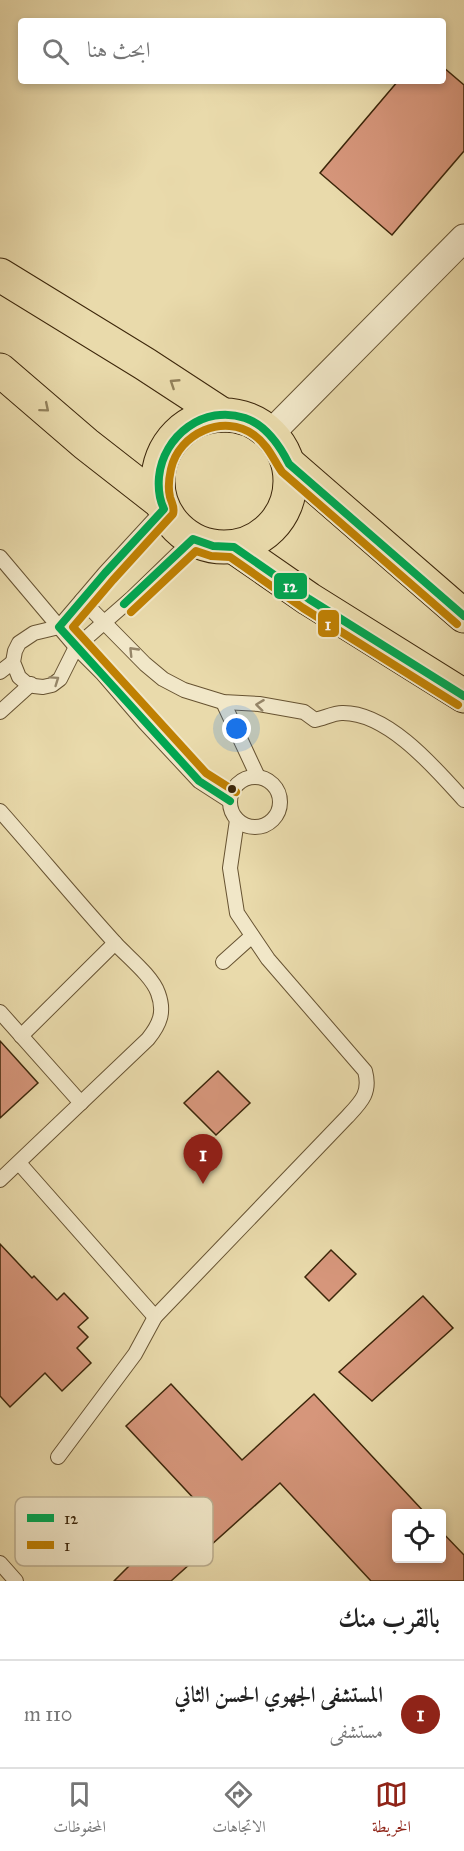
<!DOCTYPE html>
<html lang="ar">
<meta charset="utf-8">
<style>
:root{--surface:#fff;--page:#f2f2f2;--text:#222;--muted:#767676;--line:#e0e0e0;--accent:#8f2418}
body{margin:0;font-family:"IM FELL Great Primer",Amiri,serif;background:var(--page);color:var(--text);direction:rtl}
.controls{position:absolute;right:18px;bottom:18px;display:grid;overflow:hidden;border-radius:6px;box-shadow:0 3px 9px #0003}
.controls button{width:54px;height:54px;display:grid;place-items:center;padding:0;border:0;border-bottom:2px solid var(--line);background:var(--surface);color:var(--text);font:30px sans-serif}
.you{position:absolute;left:237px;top:729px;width:21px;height:21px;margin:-15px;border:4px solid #fff;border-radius:50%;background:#1a73e8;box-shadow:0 0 0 9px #1a73e833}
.badge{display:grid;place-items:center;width:39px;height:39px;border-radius:50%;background:var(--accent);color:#fff;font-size:20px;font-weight:700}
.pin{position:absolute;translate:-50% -50px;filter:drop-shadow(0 2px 3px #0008)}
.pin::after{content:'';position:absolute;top:32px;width:21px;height:18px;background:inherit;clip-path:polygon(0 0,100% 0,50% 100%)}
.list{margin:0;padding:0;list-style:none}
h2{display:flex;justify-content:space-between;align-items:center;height:78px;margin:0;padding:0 24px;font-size:26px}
h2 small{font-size:20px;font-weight:400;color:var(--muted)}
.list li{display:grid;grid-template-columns:39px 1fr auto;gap:18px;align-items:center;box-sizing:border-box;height:108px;padding:0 24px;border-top:2px solid var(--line)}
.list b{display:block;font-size:22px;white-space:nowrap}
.list p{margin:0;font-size:20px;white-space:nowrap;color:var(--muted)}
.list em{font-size:20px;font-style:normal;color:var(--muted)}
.icon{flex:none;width:33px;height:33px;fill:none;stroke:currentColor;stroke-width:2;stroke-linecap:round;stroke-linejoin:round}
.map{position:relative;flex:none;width:464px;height:1581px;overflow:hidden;direction:ltr}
.search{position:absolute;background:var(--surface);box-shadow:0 3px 9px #0003;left:18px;right:18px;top:18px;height:66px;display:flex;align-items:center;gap:15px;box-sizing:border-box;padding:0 21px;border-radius:6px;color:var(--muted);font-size:22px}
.sheet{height:186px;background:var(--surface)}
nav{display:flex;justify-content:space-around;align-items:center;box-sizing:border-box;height:84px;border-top:2px solid var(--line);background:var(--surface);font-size:16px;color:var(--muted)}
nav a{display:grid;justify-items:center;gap:3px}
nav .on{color:var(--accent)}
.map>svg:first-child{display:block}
</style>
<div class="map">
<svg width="464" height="1581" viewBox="0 0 464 1581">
<rect width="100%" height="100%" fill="#e9daab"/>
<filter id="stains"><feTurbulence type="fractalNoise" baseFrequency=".00333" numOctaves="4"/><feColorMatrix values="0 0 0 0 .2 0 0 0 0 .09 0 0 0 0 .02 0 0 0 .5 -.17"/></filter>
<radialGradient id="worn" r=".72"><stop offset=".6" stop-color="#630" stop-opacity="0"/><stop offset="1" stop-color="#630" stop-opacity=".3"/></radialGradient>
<g fill="#d6967b" stroke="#3c260a" stroke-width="1.5">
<polygon points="443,67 464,85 464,151 392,235 320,173 398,81 443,81"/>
<polygon points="0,1041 38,1083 0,1118"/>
<polygon points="218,1071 250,1103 216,1135 184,1103"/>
<polygon points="0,1244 32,1278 34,1276 57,1300 64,1293 88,1318 78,1327 88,1337 77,1348 91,1363 62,1391 45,1373 10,1407 0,1396"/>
<polygon points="331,1250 356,1274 329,1301 305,1277"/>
<polygon points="423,1296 453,1328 372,1401 339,1372"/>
<polygon points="171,1384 242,1460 314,1394 426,1514 396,1514 396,1558 441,1558 441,1531 464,1555 464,1581 371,1581 280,1483 171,1581 114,1581 141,1554 198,1503 126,1426"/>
</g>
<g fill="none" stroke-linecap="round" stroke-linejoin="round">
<defs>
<g id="service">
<polyline points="164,509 105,573 59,627 34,633 19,643 15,651 13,662 19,677 26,683 34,686 43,687 52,685 60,679 76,647 132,598 193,539"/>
<polyline points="0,557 76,647 102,673 145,723 199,781 230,801"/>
<path d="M82,600l63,64 18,15 21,11 39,12 36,2 45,8 11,8c9,-2 19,-7 27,-7 46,-1 94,56 122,87"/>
<polyline points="0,672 13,662"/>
<polyline points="223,702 258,777"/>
<polyline points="0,712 31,684"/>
<circle cx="255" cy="802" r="25"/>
<path d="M0,811c39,44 76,89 116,133 12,13 36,32 42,49 7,19 2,31 -10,46l-148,141"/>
<polyline points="223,962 252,936"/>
<polyline points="0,1012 81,1103"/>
<polyline points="21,1036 115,943"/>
<polyline points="19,1163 155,1317"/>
<path d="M58,1457l77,-103 20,-37 192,-200c14,-15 24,-24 18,-46l-97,-112 -31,-46 -7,-45 7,-48"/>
<polyline points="0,1563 16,1581"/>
</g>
<polyline id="minor" points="270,434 464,238"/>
<g id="trunk">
<polyline points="0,275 145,364 223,415"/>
<polyline points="0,370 86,444 159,501"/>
<circle cx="224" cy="481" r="66"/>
<polyline points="289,464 464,616"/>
<polyline points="234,547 309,599 464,696"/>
</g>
</defs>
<use href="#service" stroke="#675332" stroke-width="16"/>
<use href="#minor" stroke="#675332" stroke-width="29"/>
<use href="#trunk" stroke="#3c260a" stroke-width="35"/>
<use href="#service" stroke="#f1e7c8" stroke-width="14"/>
<use href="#minor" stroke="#f1e7c8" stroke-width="27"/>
<use href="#trunk" stroke="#e9daab" stroke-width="33"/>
<defs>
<g id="bus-1">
<polyline points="124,604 193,539 213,546 234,547 309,599 464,696"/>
<path d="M230,801l-31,-20 -140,-154 46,-54 59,-64c-5,-10 -6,-20 -5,-32 4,-41 45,-73 86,-59 21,7 35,28 44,46l175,152"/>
</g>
<g id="bus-2">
<polyline points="131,612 196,551 211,556 230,557 303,608 458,705"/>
<path d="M236,792l-30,-19 -133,-146 40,-47 60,-66c2,-7 -1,-10 -3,-17 -2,-8 -1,-19 1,-28 8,-36 53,-56 83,-34 14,10 19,24 28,37l175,152"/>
</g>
</defs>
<use href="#bus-1" stroke="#f1e7c8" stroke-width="12"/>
<use href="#bus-2" stroke="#f1e7c8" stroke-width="12"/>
<use href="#bus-1" stroke="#00a651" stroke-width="8"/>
<use href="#bus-2" stroke="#bf8003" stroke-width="8"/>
</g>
<defs><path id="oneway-chevron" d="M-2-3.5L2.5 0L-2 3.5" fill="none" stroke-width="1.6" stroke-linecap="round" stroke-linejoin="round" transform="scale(1.5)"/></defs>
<g stroke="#92805a">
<use href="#oneway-chevron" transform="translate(174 383) rotate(-147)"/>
<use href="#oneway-chevron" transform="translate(45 408) rotate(40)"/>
</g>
<g stroke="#968669">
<use href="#oneway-chevron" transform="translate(133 651) rotate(-134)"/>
<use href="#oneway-chevron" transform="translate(55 680) rotate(-35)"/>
<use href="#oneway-chevron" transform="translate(260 705) rotate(-173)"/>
</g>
<circle fill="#3c260a" stroke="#f1e7c8" stroke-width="2" cx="232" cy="789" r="5"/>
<rect x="15" y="1497" width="198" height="69" rx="9" fill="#f1e7c8" stroke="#bbad8f" stroke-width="1.5"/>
<rect x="27" y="1514" width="27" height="8" fill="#00a651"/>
<rect x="27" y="1541" width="27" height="8" fill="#bf8003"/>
<g font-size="16" fill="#3c260a">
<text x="64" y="1524">12</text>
<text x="64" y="1551">1</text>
</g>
<g stroke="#f1e7c8" stroke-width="2">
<rect x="273" y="572" width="35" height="28" rx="6" fill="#00a651"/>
<rect x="317" y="609" width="23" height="29" rx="6" fill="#bf8003"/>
</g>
<g font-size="16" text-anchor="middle" font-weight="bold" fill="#fff">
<text x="290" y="592">12</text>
<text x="328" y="630">1</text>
</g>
<rect width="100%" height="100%" filter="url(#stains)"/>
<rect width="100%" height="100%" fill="url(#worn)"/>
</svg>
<div class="controls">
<button><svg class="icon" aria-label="locate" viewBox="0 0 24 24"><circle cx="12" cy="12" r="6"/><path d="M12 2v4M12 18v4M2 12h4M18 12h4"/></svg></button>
</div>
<div class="you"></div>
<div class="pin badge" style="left:203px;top:1184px">1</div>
<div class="search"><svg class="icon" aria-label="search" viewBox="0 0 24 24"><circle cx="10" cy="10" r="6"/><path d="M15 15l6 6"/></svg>ابحث هنا</div>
</div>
<section class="sheet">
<h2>بالقرب منك<small></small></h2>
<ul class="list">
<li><span class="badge">1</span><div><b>المستشفى الجهوي الحسن الثاني</b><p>مستشفى</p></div><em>110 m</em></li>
</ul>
</section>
<nav>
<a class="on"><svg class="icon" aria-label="map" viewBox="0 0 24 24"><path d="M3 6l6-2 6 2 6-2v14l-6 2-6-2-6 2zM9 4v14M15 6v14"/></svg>الخريطة</a>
<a><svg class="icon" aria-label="directions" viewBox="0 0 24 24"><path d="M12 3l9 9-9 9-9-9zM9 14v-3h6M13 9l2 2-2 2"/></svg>الاتجاهات</a>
<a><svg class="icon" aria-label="saved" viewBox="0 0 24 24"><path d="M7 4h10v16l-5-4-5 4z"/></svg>المحفوظات</a>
</nav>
